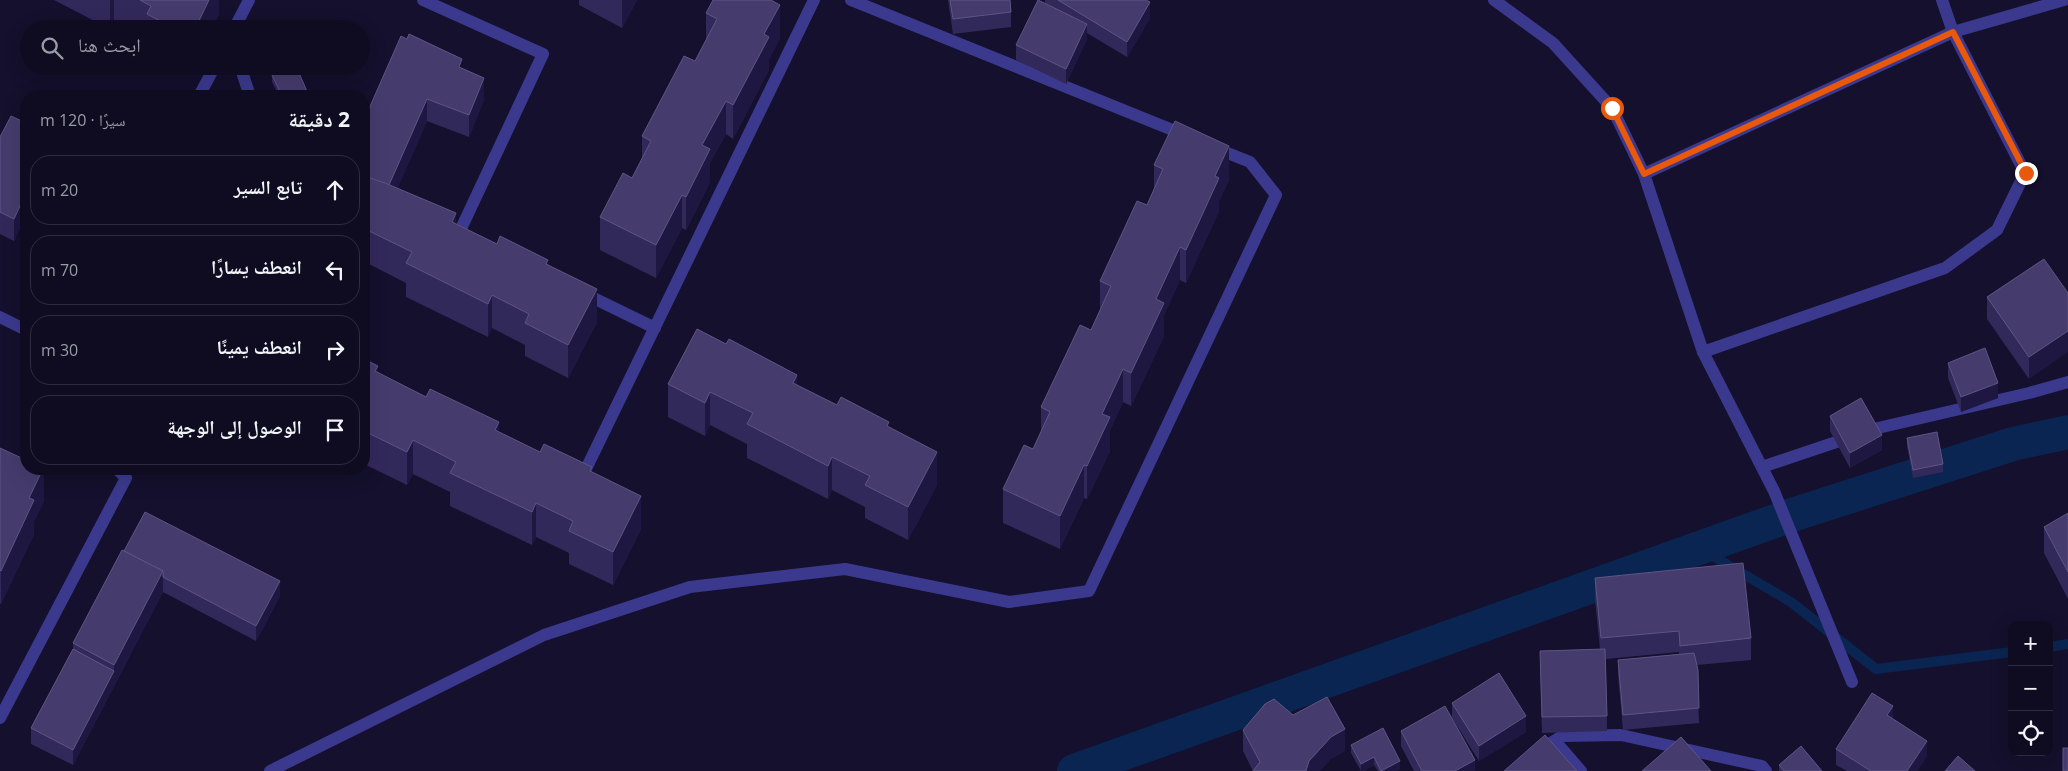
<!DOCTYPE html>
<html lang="ar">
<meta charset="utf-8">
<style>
:root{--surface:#0f0c22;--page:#18152a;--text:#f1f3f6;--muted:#9b9ba5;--line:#2f2c40}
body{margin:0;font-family:"Open Sans","Noto Naskh Arabic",sans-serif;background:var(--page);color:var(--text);direction:rtl}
.controls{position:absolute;right:15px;bottom:15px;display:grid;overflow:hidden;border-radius:10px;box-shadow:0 5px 20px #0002}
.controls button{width:45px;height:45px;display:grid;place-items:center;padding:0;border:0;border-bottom:1px solid var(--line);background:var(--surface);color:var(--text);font:25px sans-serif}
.stop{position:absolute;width:15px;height:15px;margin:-11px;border:4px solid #ea580c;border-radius:50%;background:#fff}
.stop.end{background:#ea580c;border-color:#fff;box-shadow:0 1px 5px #0008}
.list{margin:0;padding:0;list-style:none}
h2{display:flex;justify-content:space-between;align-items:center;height:65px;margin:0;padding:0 20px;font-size:21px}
h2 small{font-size:16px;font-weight:400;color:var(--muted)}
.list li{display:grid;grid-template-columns:32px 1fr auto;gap:15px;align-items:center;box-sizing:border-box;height:70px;margin:0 10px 10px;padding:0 10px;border:1px solid var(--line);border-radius:20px}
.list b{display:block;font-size:19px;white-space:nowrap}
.list em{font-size:16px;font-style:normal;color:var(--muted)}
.icon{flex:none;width:28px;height:28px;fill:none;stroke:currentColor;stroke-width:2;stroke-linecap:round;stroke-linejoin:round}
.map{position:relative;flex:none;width:2068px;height:771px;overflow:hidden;direction:ltr}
.search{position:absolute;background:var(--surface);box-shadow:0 5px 20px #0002;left:20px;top:20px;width:350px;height:55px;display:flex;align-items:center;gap:12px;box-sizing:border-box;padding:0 18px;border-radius:28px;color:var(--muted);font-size:19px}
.panel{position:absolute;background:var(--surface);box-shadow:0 5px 20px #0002;left:20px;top:90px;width:350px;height:385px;border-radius:20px;direction:rtl}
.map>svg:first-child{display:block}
</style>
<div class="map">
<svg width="2068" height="771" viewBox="0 0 2068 771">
<rect width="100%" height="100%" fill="#14102d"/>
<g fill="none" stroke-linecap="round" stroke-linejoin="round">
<g stroke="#0a2551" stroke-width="10">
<polyline points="1699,548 1791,602 1876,669 2012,652"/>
<polyline points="2049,647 2068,644"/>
</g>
<polyline stroke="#0a2551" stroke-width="34" points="1074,771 1789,516 2013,444 2068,432"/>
<g stroke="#3b398e" stroke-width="12">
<polyline points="423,0 543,54 459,233 466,237"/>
<polyline points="851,0 1185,135"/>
<polyline points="1494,0 1553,43 1612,108 1644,174 1703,352 1774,491 1852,682"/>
<polyline points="234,29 249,0"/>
<polyline points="240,66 250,96"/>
<polyline points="199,96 215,66"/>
<polyline points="1644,174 1953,32 2064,0"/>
<polyline points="581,292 655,328"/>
<polyline points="0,317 26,330"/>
<polyline points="1703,352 1945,268 1997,230 2025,173 1953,32 1942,0"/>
<polyline points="1762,467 1878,428 2029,393 2068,382"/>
<polyline points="576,470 584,473 814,0"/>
<polyline points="0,718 126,478 117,469"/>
<polyline points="1555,741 1581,771"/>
<polyline points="1538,751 1562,736 1621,735 1762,766 1766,771"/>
<polyline points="270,771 544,635 690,587 845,569 1009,602 1089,591 1276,195 1250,162 1215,148"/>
</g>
</g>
<g fill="#32295b">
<polygon points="54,0 219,0 219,14 212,29 132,29 114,20 110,29"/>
<polygon points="579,0 637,0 622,28 579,5"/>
<polygon points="948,0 1010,0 1011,12 1011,27 953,34"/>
<polygon points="1045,0 1146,0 1150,18 1127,57 1087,33 1087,39 1066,84 1016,60 1016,45 1045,4"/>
<polygon points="706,13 780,38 769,59 769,70 733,139 726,134 710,163 710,182 686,230 682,228 656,278 600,250 600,217 632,178 642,158 642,136 695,61 706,40"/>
<polygon points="183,66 192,66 190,70"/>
<polygon points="462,68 484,100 469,137 427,121 397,189 456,224 497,244 548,264 597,322 568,378 525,356 525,345 492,328 488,337 406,297 406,283 369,264 364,275 364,120"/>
<polygon points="272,75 309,96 279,96 272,82"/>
<polygon points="26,123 26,214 14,241 0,234 0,137"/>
<polygon points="1154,165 1229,180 1219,201 1219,211 1186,283 1180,280 1164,315 1164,336 1131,406 1123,402 1110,430 1110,451 1087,499 1084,498 1060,549 1003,523 1003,489 1033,449 1041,432 1041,407 1091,330 1100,311 1100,281 1147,205 1154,189"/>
<polygon points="2044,259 2029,379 1987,319 1987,297"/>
<polygon points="364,359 378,373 540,452 592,472 641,529 613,585 569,564 569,553 536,537 532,545 450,506 450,492 413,474 407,485 364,464"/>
<polygon points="1948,363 1998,398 1961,412 1948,378"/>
<polygon points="668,384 797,385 837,405 889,427 937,485 908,540 865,518 865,507 832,490 828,499 747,458 747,444 710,425 705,436 668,417"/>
<polygon points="1830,416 1882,450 1850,468 1830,431"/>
<polygon points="1907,438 1943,464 1943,472 1913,478 1907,446"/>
<polygon points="0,448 44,501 34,521 34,534 1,604 0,603"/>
<polygon points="2068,513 2068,599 2044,553 2044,527"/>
<polygon points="124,551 280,596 256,641 163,592 73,765 31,744 31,728 73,650 73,643"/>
<polygon points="1595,578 1751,638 1751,660 1697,665 1699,723 1623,730 1618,675 1618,660 1679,654 1679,652 1606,659 1607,731 1542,733 1540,666 1600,649 1595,600"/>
<polygon points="1452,703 1526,732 1479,761 1452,718"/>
<polygon points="1293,715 1345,751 1331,759 1253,771 1243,751 1243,730"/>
<polygon points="1893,720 1927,756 1917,771 1847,771 1836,765 1836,749"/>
<polygon points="1401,731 1475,771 1414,771 1401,746"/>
<polygon points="1351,745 1400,769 1396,771 1378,771 1374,765 1364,771 1361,771 1351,753"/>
<polygon points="1779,765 1822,771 1779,771"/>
</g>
<g fill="#1e1741">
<polygon points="110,0 114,0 114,20 110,29"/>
<polygon points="209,0 219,0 219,14 212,29 195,29"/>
<polygon points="622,0 637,0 622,28"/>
<polygon points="1150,2 1150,18 1127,57 1127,42"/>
<polygon points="780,5 780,38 769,59 769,70 733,139 733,105 764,34"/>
<polygon points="1087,24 1087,39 1066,84 1066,69"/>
<polygon points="484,78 484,100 469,137 469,115"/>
<polygon points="427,99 427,121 385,217 385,195"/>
<polygon points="726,101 726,134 710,163 710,182 686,230 686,197 702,145"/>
<polygon points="1229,146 1229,180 1219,201 1219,211 1186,283 1186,250 1215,176"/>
<polygon points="26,193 26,214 14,241 14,219"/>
<polygon points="682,195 682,228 656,278 656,245"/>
<polygon points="456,213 456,247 452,222"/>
<polygon points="369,231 369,264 364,275 364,242"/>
<polygon points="1180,247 1180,280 1164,315 1164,336 1131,406 1131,373 1156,299"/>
<polygon points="597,289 597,322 568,378 568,345"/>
<polygon points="492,295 492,328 488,337 488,304"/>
<polygon points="2068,331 2068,352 2029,379 2029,357"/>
<polygon points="378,366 378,399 375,371"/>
<polygon points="1123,369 1123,402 1110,430 1110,451 1087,499 1087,466 1102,414"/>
<polygon points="797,375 797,408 793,383"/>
<polygon points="1998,383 1998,398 1961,412 1961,397"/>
<polygon points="710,392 710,425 705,436 705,403"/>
<polygon points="499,422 499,455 495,430"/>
<polygon points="1882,435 1882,450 1850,468 1850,453"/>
<polygon points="413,440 413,474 407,485 407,452"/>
<polygon points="937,452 937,485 908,540 908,507"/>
<polygon points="832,457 832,490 828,499 828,466"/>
<polygon points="1084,465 1084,498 1060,549 1060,516"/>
<polygon points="44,469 44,501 34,521 34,534 1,604 1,571 29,498"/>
<polygon points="641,496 641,529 613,585 613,552"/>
<polygon points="536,503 536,537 532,545 532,512"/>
<polygon points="163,571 163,592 73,765 73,750 114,671 114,665"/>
<polygon points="280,581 280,596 256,641 256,626"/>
<polygon points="1893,706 1893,721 1887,715"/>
<polygon points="1526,716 1526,732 1479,761 1479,746"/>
<polygon points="1345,729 1345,751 1331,759 1320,771 1306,771 1309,761 1331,737"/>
<polygon points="1927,741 1927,756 1917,771 1907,771"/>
<polygon points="1374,757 1374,765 1364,771 1361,771 1361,764"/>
<polygon points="1475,760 1475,771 1455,771"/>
<polygon points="1400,761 1400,769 1396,771 1381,771"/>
</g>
<g fill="#453c6d" stroke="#5d5584">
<polygon points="140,0 209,0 195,29 175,29 147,14 151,6"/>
<polygon points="713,0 771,0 780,5 764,34 769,37 733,105 726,101 702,145 710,149 686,197 682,195 656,245 600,217 623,173 632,178 651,141 642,136 684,56 695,61 717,19 706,13"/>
<polygon points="950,0 1010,0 1011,12 953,19"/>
<polygon points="1038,0 1087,24 1066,69 1016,45"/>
<polygon points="1058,0 1146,0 1150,2 1127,42"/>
<polygon points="409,34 462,59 459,67 484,78 469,115 427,99 389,185 364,176 364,120 401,36 407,39"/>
<polygon points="291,66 296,66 309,96 282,96 272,75"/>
<polygon points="11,116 26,123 26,193 14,219 0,212 0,137"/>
<polygon points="1175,121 1229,146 1215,176 1219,178 1186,250 1180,247 1156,299 1164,303 1131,373 1123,369 1102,414 1110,417 1087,466 1084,465 1060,516 1003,489 1024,445 1033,449 1050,412 1041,407 1080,325 1091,330 1111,286 1100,281 1137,201 1147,205 1163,169 1154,165"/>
<polygon points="364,176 385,183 456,213 452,222 497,244 500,236 548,260 546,264 597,289 568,345 525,323 529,314 492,295 488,304 406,263 412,252 369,231 364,242"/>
<polygon points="2044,259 2068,293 2068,331 2029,357 1987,297"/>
<polygon points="697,329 726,344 729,339 797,375 793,383 837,405 841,397 889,422 887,426 937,452 908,507 865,485 870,476 832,457 828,466 747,424 753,413 710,392 705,403 668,384"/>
<polygon points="1985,348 1998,383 1961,397 1948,363"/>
<polygon points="364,359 378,366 375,371 426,397 430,389 499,422 495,430 540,452 544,444 592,467 590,471 641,496 613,552 569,531 573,521 536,503 532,512 450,473 456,462 413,440 407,452 364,431"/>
<polygon points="1861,398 1882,435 1850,453 1830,416"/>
<polygon points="1937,432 1943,464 1913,470 1907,438"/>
<polygon points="0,448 26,460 26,469 43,469 29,498 34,500 1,571 0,570"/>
<polygon points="145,512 280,581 256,626 163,577 163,571 124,551"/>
<polygon points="2068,513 2068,572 2044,527"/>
<polygon points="122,550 163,571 114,665 73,643"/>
<polygon points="1743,563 1751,638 1680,646 1679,631 1601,638 1595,578"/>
<polygon points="73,649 114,671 73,750 31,728"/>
<polygon points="1605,649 1607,716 1542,717 1540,651"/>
<polygon points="1694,653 1698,670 1699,708 1623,715 1618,660"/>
<polygon points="1499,673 1526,716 1479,746 1452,703"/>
<polygon points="1872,693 1893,706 1887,715 1927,741 1907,771 1871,771 1836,749"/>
<polygon points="1327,697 1345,729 1331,737 1309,761 1306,771 1253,771 1260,762 1243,730 1265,704 1274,699 1293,715"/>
<polygon points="1445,706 1475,760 1455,771 1422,771 1401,731"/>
<polygon points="1383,728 1400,761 1381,771 1374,757 1361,764 1351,745"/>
<polygon points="1545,735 1577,771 1504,771"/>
<polygon points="1681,737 1711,771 1642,771"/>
<polygon points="1801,746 1822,771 1784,771 1779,765"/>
<rect x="2063" y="748" width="5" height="23"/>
<polygon points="1958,756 1975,771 1945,771"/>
</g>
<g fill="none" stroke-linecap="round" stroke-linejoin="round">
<polyline stroke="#ea580c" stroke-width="6" points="1612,108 1644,174 1953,32 2026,173"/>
</g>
</svg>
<div class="controls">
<button>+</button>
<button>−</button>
<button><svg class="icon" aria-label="locate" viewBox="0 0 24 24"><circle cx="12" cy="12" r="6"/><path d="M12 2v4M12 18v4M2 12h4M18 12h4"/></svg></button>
</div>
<div class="stop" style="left:1612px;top:108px"></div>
<div class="stop end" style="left:2026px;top:173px"></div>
<div class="search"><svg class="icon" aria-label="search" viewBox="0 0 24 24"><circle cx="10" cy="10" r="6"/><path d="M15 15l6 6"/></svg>ابحث هنا</div>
<section class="panel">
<h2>2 دقيقة<small>سيرًا · 120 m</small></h2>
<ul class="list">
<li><svg class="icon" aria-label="ahead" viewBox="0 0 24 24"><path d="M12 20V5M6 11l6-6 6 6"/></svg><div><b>تابع السير</b></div><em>20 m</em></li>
<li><svg class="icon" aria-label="left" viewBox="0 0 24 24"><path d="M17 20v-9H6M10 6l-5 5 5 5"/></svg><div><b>انعطف يسارًا</b></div><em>70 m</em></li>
<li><svg class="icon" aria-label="right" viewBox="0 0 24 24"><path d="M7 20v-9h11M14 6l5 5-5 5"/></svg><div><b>انعطف يمينًا</b></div><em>30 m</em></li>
<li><svg class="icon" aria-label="arrive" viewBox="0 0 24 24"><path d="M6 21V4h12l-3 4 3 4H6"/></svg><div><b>الوصول إلى الوجهة</b></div></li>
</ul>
</section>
</div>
